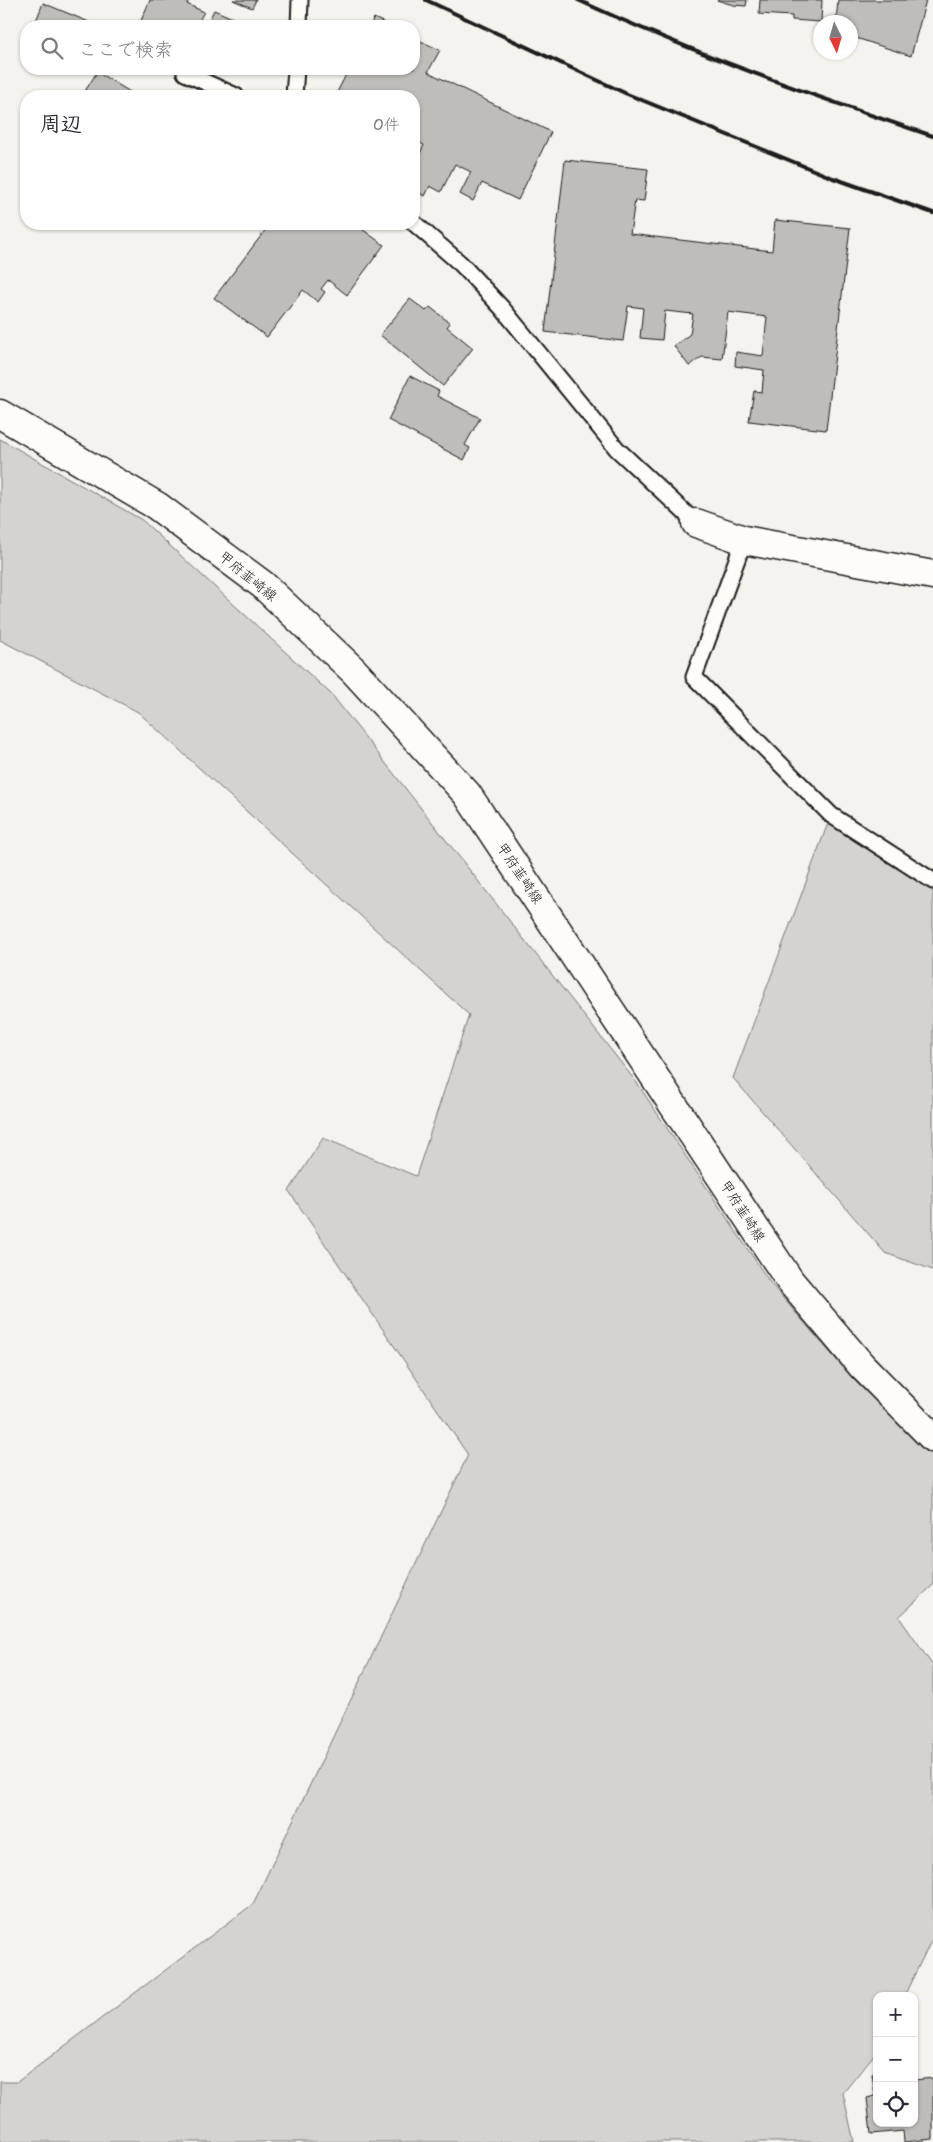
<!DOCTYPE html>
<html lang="ja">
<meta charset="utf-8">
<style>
:root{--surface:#fff;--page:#f2f2f3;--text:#2b2b33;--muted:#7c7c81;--line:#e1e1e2}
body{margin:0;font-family:"Shantell Sans","Klee One",sans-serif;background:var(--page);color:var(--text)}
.controls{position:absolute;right:15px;bottom:15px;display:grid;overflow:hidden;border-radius:10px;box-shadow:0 1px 4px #0004}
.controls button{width:45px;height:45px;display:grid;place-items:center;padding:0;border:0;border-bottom:1px solid var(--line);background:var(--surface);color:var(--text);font:25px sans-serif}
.compass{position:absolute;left:813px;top:15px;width:45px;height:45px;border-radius:50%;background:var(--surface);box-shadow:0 1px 4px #0004;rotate:175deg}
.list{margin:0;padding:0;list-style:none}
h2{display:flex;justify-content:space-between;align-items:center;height:65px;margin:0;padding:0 20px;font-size:21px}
h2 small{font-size:16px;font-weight:400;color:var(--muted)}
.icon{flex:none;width:28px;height:28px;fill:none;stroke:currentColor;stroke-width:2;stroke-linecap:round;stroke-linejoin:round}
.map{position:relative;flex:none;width:933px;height:2142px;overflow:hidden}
.search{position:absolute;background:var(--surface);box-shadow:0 1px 4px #0004;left:20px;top:20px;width:400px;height:55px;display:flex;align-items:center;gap:12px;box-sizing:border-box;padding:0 18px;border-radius:20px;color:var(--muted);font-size:19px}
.panel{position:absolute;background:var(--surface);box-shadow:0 1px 4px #0004;left:20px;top:90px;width:400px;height:140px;border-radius:20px}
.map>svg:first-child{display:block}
</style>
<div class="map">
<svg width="933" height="2142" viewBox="0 0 933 2142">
<rect width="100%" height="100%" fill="#f4f3ee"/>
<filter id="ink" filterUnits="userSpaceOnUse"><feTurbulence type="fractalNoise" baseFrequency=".02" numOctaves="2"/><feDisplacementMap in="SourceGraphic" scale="10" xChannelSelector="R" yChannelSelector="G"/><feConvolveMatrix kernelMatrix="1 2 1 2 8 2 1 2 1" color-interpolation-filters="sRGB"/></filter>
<g filter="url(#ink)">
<g fill="#d4d3cf" stroke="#787876">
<polygon points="0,439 142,520 332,695 637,1083 771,1284 853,1379 933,1455 933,1585 899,1617 933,1666 933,1937 904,1996 877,1996 877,2051 843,2093 854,2142 0,2142 0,2082 17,2082 253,1904 468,1455 289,1191 323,1138 416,1176 469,1015 138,712 0,640"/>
<polygon points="831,815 933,881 933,1270 885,1253 733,1078"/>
</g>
<g fill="#bebdba" stroke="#1c1c1c">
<polygon points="150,0 189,0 187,4 204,12 196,26 147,26 140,23"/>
<polygon points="233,0 256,0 252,8"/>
<polygon points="717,0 747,0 746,6 733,5"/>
<polygon points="760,0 822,0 821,22 792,20 792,16 759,14"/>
<polygon points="838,0 926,0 911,56 850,36 850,22 836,22"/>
<polygon points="43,3 89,22 87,26 34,26"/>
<polygon points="214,10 251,26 206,26"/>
<polygon points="374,18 391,26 370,26"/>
<polygon points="414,38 440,50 428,72 551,132 518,200 482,183 473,201 460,194 471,172 455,164 441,192 430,186 425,196 414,190 414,166 424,145 414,140 414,96 335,96 349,69 414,69"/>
<polygon points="231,69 246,69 243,74"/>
<polygon points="97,72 137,96 82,96"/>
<polygon points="565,160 648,169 644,201 635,200 630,234 772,251 775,220 850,228 826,430 749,421 754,391 762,392 764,370 735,366 736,352 763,356 767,317 728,312 722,359 702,357 689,366 674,346 690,334 693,314 665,311 662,340 640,338 643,308 628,306 623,341 545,332"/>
<polygon points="270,224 355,224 384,245 347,295 328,280 321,289 325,292 318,302 303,290 267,337 214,298"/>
<polygon points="410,299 426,311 430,307 450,323 447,327 473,348 443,386 380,335"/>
<polygon points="410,376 439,391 437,396 480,418 465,445 470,448 464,460 388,420"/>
<polygon points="877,2073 877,2123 914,2123 914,2080 933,2078 933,2139 904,2142 903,2131 871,2134 867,2098 875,2096 872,2074"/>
</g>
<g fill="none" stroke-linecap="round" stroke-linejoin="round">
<defs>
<g id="service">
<polyline points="299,26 300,0"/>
<polyline points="185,73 236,96"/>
<polyline points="294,96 296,69"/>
<polyline points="414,223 461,264 502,308 617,449 696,523"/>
<polyline points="744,540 694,677 831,815 933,881"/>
</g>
<polyline id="minor" points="696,523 744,540 933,575"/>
<polyline id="primary" points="0,414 157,506 263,585 354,671 467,794 790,1281 862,1366 933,1438"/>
</defs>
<use href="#service" stroke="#1c1c1c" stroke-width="19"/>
<use href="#minor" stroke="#1c1c1c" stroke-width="31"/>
<use href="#primary" stroke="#1c1c1c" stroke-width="31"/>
<use href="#service" stroke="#fdfcf7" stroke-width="15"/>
<use href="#minor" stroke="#fdfcf7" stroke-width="28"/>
<use href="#primary" stroke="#fdfcf7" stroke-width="28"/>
<g stroke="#1c1c1c" stroke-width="4">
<polyline points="426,0 627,94 833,178 933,213"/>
<path d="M578,0c115,53 235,96 355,136"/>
</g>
</g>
</g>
<g text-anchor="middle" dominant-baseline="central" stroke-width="5" stroke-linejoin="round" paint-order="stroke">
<g font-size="14" fill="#1c1c1c" stroke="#fdfcf7">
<text transform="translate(248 576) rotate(39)">甲府韮崎線</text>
<text transform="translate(520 873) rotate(56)">甲府韮崎線</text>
<text transform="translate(743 1211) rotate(57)">甲府韮崎線</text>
</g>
</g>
</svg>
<div class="controls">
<button>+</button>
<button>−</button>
<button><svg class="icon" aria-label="locate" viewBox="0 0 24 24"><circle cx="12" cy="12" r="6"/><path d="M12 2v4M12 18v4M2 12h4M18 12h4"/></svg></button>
</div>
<svg class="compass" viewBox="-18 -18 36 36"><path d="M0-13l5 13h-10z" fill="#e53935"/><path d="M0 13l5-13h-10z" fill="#7c7c81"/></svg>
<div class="search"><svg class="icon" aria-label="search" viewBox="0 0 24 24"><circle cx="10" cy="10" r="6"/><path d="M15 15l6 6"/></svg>ここで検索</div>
<section class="panel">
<h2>周辺<small>0件</small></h2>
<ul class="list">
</ul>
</section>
</div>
